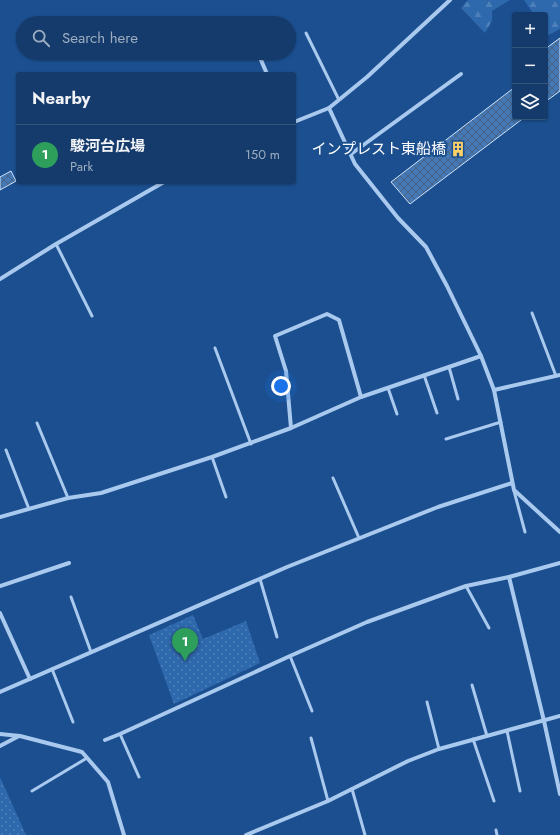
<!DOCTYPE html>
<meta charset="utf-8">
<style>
:root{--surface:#143b6b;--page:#1d4271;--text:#f1f3f6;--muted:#9dadc1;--line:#33557e;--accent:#ffd166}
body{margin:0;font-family:Jost,"Noto Sans JP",sans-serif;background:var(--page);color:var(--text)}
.controls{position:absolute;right:12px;top:12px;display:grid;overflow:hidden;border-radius:4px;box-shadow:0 1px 3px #0004}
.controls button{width:36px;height:36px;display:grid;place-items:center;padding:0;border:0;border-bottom:1px solid var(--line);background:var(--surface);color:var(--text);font:20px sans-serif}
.you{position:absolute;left:281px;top:386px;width:14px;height:14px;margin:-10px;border:3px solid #fff;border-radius:50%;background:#1a73e8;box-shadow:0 0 0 6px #1a73e833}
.badge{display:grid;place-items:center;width:26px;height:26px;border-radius:50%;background:var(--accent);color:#fff;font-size:13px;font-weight:700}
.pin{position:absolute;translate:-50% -33px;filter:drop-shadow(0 1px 2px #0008)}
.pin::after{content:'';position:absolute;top:21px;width:14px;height:12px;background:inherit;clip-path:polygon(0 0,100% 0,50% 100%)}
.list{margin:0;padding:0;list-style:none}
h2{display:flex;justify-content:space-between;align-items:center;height:52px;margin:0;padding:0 16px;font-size:17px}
h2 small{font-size:13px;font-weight:400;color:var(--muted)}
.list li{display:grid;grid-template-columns:26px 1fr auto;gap:12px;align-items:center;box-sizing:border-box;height:60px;padding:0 16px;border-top:1px solid var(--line)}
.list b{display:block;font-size:15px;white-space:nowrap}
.list p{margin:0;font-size:13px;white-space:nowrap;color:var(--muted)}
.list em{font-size:13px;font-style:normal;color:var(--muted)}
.icon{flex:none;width:22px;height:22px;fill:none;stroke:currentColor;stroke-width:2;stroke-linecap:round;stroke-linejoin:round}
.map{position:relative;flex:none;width:560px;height:835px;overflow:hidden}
.search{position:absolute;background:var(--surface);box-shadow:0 1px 3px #0004;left:16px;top:16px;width:280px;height:44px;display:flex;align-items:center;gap:10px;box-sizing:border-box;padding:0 14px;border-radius:22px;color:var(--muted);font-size:15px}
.panel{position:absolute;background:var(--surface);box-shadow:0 1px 3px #0004;left:16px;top:72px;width:280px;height:112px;border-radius:4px}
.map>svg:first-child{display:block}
</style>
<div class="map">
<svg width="560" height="835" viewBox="0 0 560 835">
<defs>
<pattern id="grass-dots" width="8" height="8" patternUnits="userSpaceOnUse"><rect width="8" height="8" fill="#2e69ad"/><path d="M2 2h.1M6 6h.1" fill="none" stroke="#4d80b9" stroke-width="1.8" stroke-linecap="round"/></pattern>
<pattern id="forest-firs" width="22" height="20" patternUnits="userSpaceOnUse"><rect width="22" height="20" fill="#2e69ad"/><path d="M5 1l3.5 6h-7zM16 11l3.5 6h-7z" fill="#4d80b9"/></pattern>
<pattern id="building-cross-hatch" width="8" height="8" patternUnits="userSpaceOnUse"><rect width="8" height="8" fill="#4478b7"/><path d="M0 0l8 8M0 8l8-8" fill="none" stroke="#486282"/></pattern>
</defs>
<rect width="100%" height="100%" fill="#1b4f8f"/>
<g fill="url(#grass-dots)">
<polygon points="193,615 203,639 246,621 260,663 174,704 149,635"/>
<polygon points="0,777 26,835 0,835"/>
</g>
<g fill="url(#forest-firs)">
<polygon points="468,0 510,0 492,11 492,21 485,33 461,8"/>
<polygon points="524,0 560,0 560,29 547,36 545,33 545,15 534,15"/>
</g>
<g fill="url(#building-cross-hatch)" stroke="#cfe3fa">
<polygon points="560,38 560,91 545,102 545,49"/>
<polygon points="515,87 515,117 525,117 410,204 391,182"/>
<polygon points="11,171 16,181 0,190 0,177"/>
</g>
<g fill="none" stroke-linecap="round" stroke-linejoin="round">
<g stroke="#a9c9ee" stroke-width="3">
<polyline points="306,33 339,100"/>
<polyline points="56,244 92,316"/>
<polyline points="532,313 556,376"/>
<polyline points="215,348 251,444"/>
<polyline points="449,367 458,399"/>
<polyline points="424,375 437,413"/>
<polyline points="388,388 397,414"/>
<polyline points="37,423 68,498"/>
<polyline points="446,439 501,422"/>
<polyline points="6,450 29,509"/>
<polyline points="212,457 226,497"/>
<polyline points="333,478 359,538"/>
<polyline points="514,491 525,532"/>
<polyline points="260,579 277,637"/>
<polyline points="466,586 489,628"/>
<polyline points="71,597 91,652"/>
<polyline points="290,656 312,711"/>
<polyline points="52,669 73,722"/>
<polyline points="472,685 487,736"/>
<polyline points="427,702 439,749"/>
<polyline points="507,731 520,791"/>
<polyline points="120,734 139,777"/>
<polyline points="311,738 328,801"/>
<polyline points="473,739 494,801"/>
<polyline points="352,789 365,835"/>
<polyline points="32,791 87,758"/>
<polyline points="496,830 497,835"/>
</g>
<g stroke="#a9c9ee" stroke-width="4">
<polyline points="258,53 267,74"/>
<polyline points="329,108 355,164 398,218 426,247 447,286 481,356 494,390 514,490 560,532"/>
<polyline points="294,122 329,108 367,77 450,0"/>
<polyline points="351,154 461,74"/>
<polyline points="0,279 56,244 164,182"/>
<polyline points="494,390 560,375"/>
<polyline points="291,428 361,397 481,356"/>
<polyline points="0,517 68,498 101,493 212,457 291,428 286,371 275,336 327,314 339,320 361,397"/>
<polyline points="509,577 544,721 560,794"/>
<polyline points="0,586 69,563"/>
<polyline points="0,613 30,679"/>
<polyline points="0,692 287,567 438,507 512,483"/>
<polyline points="0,734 20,736 82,752 108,782 124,835"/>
<polyline points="105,740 120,734 290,656 367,622 466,586 509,577 560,563"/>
<polyline points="0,746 19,736"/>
<polyline points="246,835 328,801 408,761 439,749 560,716"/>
</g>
</g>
<defs>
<symbol id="building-bare" viewBox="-9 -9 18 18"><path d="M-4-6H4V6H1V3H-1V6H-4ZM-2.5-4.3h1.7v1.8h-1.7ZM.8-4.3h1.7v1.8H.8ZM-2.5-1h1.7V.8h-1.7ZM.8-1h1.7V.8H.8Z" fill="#ffd166" stroke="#1b4f8f" stroke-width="2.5" paint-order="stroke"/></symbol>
</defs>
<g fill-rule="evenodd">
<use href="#building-bare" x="447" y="138" width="22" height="22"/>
</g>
<g text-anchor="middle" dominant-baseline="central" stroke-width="4" stroke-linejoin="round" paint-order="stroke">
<g font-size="15" fill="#fff" stroke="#1b4f8f" text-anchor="end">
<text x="446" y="149">インプレスト東船橋</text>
</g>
</g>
</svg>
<div class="controls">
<button>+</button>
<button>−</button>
<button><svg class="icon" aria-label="layers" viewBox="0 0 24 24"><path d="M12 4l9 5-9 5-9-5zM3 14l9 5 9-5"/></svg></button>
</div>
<div class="you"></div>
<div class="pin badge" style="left:185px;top:661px;background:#2e9e5b">1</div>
<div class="search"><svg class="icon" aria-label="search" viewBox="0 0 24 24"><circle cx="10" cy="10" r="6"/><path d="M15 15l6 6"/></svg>Search here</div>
<section class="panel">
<h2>Nearby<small></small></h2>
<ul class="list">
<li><span class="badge" style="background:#2e9e5b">1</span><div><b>駿河台広場</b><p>Park</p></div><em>150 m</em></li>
</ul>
</section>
</div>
